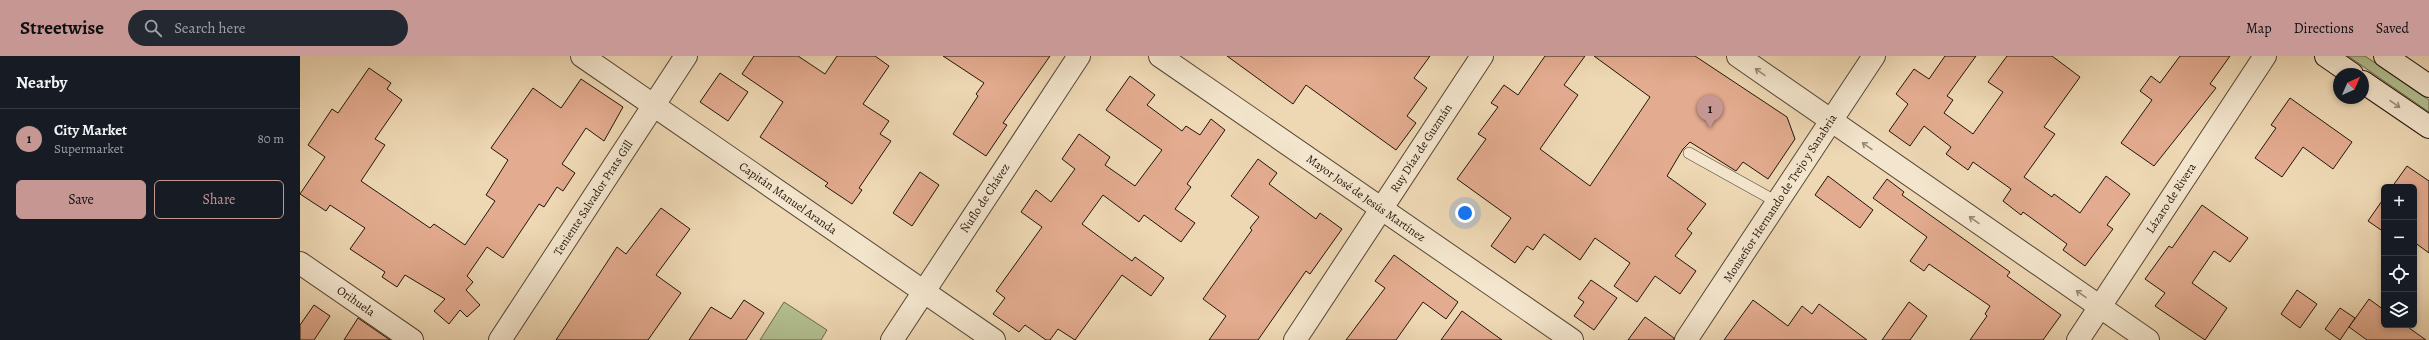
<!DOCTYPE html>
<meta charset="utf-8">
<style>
:root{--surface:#171b24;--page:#242831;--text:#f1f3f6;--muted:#9ea1a6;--line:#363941;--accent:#c59692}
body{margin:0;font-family:Alegreya,serif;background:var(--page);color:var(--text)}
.controls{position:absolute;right:12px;bottom:12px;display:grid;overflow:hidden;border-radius:6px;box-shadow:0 2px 6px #0003}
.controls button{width:36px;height:36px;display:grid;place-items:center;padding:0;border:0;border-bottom:1px solid var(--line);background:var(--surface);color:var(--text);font:20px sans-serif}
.compass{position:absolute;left:2033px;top:12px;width:36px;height:36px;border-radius:50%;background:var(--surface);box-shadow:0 2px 6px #0003;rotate:45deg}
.you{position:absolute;left:1165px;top:157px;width:14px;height:14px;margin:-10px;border:3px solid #fff;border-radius:50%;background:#1a73e8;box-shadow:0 0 0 6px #1a73e833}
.badge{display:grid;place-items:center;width:26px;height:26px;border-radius:50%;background:var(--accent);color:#111;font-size:13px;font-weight:700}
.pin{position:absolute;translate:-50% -33px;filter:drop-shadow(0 1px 2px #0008)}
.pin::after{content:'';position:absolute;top:21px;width:14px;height:12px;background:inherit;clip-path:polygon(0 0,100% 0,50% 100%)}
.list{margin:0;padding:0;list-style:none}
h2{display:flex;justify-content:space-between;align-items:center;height:52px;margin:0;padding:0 16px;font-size:17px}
h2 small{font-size:13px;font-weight:400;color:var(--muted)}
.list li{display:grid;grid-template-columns:26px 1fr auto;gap:12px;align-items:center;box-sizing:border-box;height:60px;padding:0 16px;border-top:1px solid var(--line)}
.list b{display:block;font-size:15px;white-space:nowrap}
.list p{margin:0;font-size:13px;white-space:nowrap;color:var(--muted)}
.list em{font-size:13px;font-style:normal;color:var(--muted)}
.actions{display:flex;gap:8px;padding:12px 16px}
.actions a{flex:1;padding:9px 0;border:1px solid var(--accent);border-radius:6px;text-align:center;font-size:14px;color:var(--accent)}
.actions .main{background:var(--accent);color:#111}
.icon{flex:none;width:22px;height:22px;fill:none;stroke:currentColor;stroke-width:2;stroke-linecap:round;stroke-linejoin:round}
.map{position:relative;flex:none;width:2129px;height:284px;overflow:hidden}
header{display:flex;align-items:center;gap:24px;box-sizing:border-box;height:56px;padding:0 20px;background:var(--accent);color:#111}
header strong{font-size:19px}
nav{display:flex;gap:22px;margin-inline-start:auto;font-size:14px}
.search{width:280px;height:36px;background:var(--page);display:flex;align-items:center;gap:10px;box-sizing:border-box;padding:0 14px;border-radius:22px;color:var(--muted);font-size:15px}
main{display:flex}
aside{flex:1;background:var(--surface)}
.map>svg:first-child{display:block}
</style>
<header>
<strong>Streetwise</strong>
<div class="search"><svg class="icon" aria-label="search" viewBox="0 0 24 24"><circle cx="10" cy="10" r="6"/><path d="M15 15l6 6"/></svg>Search here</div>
<nav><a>Map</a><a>Directions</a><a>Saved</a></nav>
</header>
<main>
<aside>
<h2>Nearby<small></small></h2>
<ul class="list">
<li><span class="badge">1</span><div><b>City Market</b><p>Supermarket</p></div><em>80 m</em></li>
</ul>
<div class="actions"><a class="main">Save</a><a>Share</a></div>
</aside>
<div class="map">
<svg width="2129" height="284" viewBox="0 0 2129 284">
<rect width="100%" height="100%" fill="#eed8b4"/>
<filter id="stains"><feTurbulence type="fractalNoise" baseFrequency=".005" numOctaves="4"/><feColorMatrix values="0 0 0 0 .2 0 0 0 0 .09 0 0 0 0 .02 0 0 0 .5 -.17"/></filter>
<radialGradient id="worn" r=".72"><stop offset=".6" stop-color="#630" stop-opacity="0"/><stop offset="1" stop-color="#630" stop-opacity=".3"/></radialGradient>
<g fill="#b3c091" stroke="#6b6a4e">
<polygon points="2048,0 2065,0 2129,44 2129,56"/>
<polygon points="484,246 527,274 521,284 460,284"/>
</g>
<g fill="#e3ab8f" stroke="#23150c">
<polygon points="454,0 498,0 525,18 537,0 575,0 589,10 563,48 589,65 580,78 591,85 559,132 562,134 552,148 525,130 528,127 460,81 483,46 442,18"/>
<polygon points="643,0 750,0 703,67 707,69 686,100 653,78 678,40 676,38 684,27"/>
<polygon points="927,0 1130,0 1114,22 1127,32 1107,60 1116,67 1096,94 1006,29 993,48"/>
<polygon points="1245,0 1285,0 1264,29 1278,39 1240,93 1290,130 1350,41 1294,0 1395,0 1487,61 1495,83 1468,123 1443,106 1436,115 1390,86 1383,93 1367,120 1406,148 1387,173 1392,177 1375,200 1396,215 1380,238 1355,220 1337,246 1314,230 1330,207 1295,182 1280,204 1244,178 1233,194 1227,190 1215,207 1191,190 1211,162 1157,123 1186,83 1178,78 1198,51 1191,47 1204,29 1218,39"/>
<polygon points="1645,0 1676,0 1647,40 1653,44 1644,57 1673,78 1703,36 1688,26 1707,0 1752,0 1780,21 1744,71 1755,78 1724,121 1752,141 1754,138 1780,157 1806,120 1830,138 1807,169 1813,173 1785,210 1763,194 1767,188 1723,156 1721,159 1703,145 1711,133 1673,106 1668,114 1646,98 1651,91 1624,70 1610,90 1589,75 1608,48 1596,38 1614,13 1629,23"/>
<polygon points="1880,0 1930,0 1910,28 1916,32 1854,110 1821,87 1852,44 1840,35 1851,20 1860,27"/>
<polygon points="69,12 91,27 87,33 102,44 75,83 85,89 61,125 130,172 134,168 165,189 195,145 186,139 208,104 191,92 233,32 261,52 281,23 323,51 304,85 286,72 262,108 275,117 263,135 257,131 244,151 239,148 203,202 187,191 167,220 173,226 166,234 180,249 167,261 160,254 149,268 134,255 145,243 105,219 97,231 82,221 85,216 50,193 65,172 30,149 26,155 0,138 25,101 8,89 32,53 38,57"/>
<polygon points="420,17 448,36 428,65 400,46"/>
<polygon points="830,20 855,39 847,49 882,75 886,70 900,79 911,63 925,74 887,128 891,131 875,153 895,167 881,186 844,159 839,166 803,139 782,168 832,205 835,201 864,222 851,240 822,219 775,284 758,273 750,284 746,284 725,269 719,276 693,258 705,242 696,235 742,171 721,156 736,134 751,146 775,113 762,103 779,78 810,101 805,109 835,130 862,94 806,54"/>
<polygon points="1990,42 2052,86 2033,113 2003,91 1982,121 1955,102 1976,72 1971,69"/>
<polygon points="958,103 977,117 969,128 1016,163 1020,157 1042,173 1010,218 1006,215 958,284 909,284 926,260 903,243 952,174 950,172 959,161 931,140"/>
<polygon points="2107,110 2129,125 2129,197 2114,186 2114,131 2092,131"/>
<polygon points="620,116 639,129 612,170 593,157"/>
<polygon points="1528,120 1573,154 1560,172 1515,139"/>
<polygon points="1587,123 1604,136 1602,139 1710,216 1707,220 1761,259 1743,284 1670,284 1687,260 1685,258 1690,250 1629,208 1624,215 1610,205 1627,181 1573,142"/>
<polygon points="2084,142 2084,176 2068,165"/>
<polygon points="1902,149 1948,182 1930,206 1914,195 1892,227 1927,252 1905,284 1855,250 1865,237 1845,223 1869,190 1872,192"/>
<polygon points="361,152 390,173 356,219 381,237 348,284 256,284 317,191 326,198"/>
<polygon points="1094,199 1158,246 1146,263 1123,246 1096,284 1046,284 1085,232 1075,225"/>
<polygon points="1291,224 1317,242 1294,274 1274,260 1284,246 1278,242"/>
<polygon points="1997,234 2017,248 2000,272 1981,258"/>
<polygon points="2069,243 2084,254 2084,269 2105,269 2126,284 2067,284 2049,271"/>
<polygon points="444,244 464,257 446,284 389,284 411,251 431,263"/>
<polygon points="1453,244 1488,270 1502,250 1512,258 1519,248 1567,284 1424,284"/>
<polygon points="1609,246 1627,260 1610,284 1582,284"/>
<polygon points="14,249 30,260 14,284 0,284 0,269"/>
<polygon points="2040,252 2055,262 2040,284 2025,273"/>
<polygon points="1162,255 1202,284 1141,284"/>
<polygon points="1345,261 1374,282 1374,284 1328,284"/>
<polygon points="58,262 90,284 44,284"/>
</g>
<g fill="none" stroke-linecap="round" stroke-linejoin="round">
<defs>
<polyline id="service" points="1389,97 1477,146"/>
<g id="minor">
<polyline points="282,0 694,284"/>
<polyline points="860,0 1272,284"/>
<polyline points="1438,0 1848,284"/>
<polyline points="0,207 112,284"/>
<polyline points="200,284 386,0"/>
<polyline points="995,284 1182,0"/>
<polyline points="1386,284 1574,0"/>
<polyline points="1778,284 1965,0"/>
</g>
<polyline id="tertiary" points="592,284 779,0"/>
<g id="secondary">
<polyline points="2026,0 2052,18"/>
<polyline points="2085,0 2129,30"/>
<polyline points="2063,26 2129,71"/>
</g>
</defs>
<use href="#service" stroke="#564636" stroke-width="12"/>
<use href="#minor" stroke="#564636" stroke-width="24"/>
<use href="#tertiary" stroke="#564636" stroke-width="24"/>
<use href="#secondary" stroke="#23150c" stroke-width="24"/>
<use href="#service" stroke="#f4e6ce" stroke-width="11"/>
<use href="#minor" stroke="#f4e6ce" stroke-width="22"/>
<use href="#tertiary" stroke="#f4e6ce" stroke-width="22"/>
<use href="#secondary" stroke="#f4e6ce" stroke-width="22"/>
</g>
<defs><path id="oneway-shaft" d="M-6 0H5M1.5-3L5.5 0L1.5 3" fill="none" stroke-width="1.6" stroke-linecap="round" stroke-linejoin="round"/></defs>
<g stroke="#968877">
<use href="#oneway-shaft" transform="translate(1460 16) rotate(-145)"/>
<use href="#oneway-shaft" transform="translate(2095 48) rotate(35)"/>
<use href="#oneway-shaft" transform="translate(1567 90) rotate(-145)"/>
<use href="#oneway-shaft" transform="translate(1674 164) rotate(-145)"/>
<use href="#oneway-shaft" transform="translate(1781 238) rotate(-145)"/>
</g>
<g text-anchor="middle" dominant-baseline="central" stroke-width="3" stroke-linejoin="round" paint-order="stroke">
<g font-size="12" fill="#23150c" stroke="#f4e6ce">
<text transform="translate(1121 92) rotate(-57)">Ruy Díaz de Guzmán</text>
<text transform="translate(293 142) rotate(-57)">Teniente Salvador Prats Gill</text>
<text transform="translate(488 142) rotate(35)">Capitán Manuel Aranda</text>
<text transform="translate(685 142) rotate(-57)">Ñuflo de Chávez</text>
<text transform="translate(1066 142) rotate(35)">Mayor José de Jesús Martínez</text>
<text transform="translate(1480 142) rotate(-57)">Monseñor Hernando de Trejo y Sanabria</text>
<text transform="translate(1871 142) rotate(-57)">Lázaro de Rivera</text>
<text transform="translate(56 245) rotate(35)">Orihuela</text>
</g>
</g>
<rect width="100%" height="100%" filter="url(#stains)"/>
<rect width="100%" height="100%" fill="url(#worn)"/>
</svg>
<div class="controls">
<button>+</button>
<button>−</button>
<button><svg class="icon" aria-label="locate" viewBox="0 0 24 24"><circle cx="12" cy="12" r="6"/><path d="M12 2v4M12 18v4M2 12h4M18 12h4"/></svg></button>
<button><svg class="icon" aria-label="layers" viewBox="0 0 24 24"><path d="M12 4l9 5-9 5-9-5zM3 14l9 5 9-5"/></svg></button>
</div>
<svg class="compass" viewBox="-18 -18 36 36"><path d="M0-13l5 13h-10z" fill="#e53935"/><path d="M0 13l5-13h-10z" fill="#9ea1a6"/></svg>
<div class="you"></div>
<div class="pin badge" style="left:1410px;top:72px">1</div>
</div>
</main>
